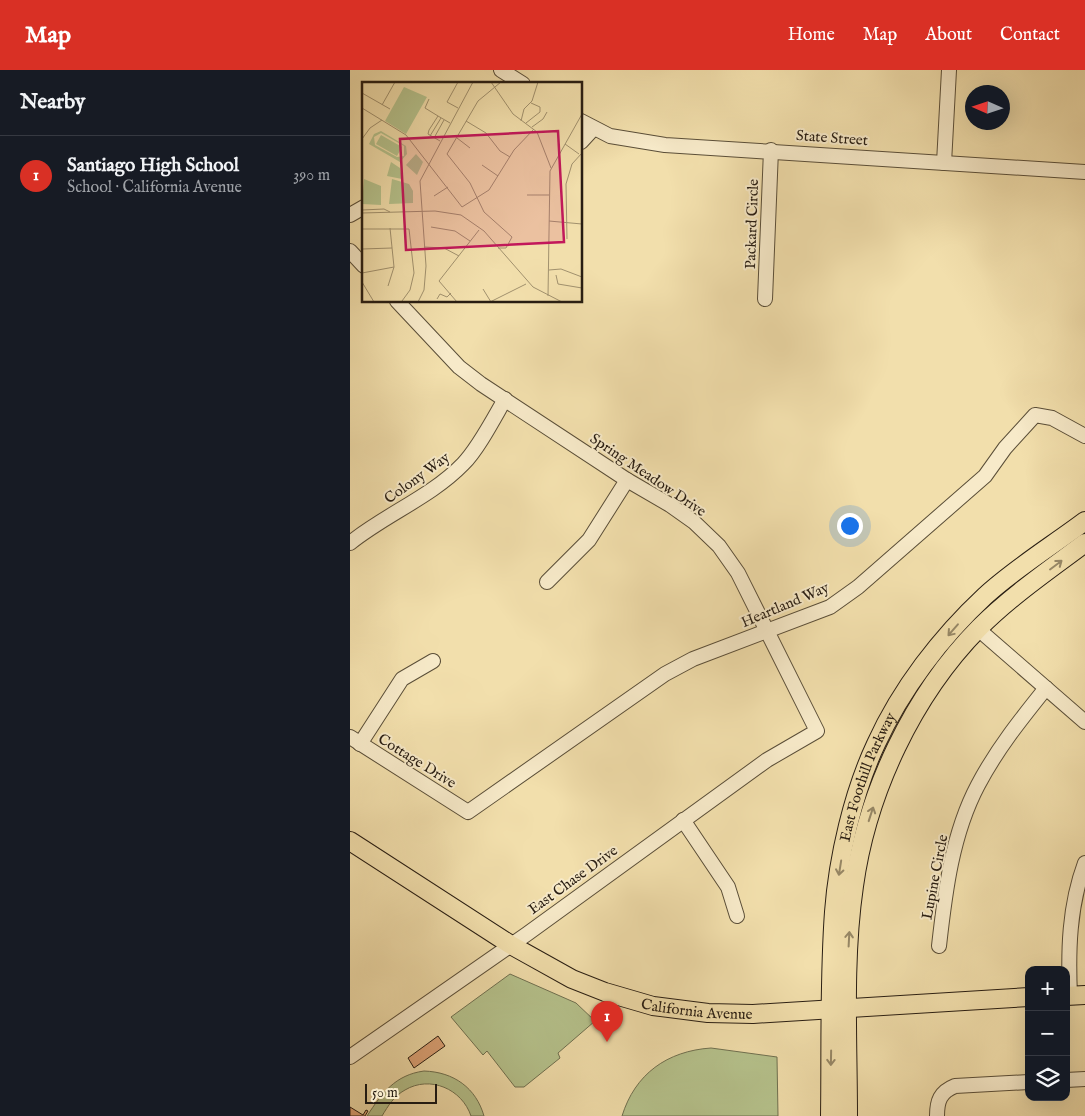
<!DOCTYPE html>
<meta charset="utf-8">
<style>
:root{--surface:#171b24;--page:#20242c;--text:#f1f3f6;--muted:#9ea1a6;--line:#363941;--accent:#d93025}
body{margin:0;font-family:"IM FELL English",serif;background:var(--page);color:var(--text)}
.controls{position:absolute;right:15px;bottom:15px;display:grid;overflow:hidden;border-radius:10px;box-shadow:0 5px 20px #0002}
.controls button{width:45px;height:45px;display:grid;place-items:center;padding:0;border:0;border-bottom:1px solid var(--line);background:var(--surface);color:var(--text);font:25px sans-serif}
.compass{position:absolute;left:615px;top:15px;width:45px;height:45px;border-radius:50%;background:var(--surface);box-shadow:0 5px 20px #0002;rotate:273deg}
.scale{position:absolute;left:15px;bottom:12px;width:72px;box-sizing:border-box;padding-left:5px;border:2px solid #281d12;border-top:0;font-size:14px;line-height:18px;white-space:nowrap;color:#281d12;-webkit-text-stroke:4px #f7eac9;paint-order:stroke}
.you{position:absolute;left:499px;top:455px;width:18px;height:18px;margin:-12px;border:4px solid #fff;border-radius:50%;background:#1a73e8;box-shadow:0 0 0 8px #1a73e833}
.badge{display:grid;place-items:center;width:32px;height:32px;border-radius:50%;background:var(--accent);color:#fff;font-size:16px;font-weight:700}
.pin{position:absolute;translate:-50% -41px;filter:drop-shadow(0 1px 2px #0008)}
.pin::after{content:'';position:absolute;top:26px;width:18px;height:15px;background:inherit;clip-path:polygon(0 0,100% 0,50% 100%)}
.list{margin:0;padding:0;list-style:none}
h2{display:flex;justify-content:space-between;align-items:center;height:65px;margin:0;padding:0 20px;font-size:21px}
h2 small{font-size:16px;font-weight:400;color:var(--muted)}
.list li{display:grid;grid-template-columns:32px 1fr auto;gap:15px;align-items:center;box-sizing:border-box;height:80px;padding:0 20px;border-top:1px solid var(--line)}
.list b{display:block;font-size:19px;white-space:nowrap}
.list p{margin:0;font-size:16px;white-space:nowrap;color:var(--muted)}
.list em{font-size:16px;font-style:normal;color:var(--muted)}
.icon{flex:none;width:28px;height:28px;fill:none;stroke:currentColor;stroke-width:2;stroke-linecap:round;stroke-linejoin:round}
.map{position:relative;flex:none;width:735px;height:1046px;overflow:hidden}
header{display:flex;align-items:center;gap:30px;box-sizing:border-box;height:70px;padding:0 25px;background:var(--accent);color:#fff}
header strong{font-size:24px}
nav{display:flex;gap:28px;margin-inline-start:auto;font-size:18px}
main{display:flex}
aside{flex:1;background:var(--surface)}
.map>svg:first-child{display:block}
</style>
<header>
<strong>Map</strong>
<nav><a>Home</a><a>Map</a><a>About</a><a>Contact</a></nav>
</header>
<main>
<aside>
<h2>Nearby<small></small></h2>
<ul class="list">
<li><span class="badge">1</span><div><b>Santiago High School</b><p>School · California Avenue</p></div><em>390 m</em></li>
</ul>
</aside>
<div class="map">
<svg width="735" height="1046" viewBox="0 0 735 1046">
<rect width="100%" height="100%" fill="#f2dfac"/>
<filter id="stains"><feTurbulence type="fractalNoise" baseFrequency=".004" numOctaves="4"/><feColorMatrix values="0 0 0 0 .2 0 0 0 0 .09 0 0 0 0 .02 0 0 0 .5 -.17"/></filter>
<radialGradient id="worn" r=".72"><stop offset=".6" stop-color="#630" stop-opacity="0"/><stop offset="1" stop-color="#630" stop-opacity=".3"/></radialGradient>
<g fill="#b6c38d" stroke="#6f7050">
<polygon points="160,904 226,933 245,951 208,983 210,988 174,1017 165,1017 137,981 133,985 101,947"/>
<path d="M361,978l66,9 1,59h-156c13,-42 45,-65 89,-68z"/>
<path d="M74,1001c30,1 52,17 60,45h-13c-9,-27 -41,-41 -66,-26 -11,6 -17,16 -23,26h-15c15,-23 28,-41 57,-45z"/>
</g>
<g fill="#dea478" stroke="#281d12">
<polygon points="88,966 95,976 64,998 58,988"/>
<polygon points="0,1037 13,1045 16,1040 18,1041 15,1046 0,1046"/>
</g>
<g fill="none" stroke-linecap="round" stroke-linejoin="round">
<defs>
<g id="minor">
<polyline points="151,0 173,14"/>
<polyline points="231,51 260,66 315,75 735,102"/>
<polyline points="231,72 243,59"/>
<polyline points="594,93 599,0"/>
<polyline points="0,145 14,137"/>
<polyline points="0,181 14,196"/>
<polyline points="415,229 421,80"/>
<path d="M0,473c36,-29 81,-46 113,-79 15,-15 31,-46 42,-65"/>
<polyline points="197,512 239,470 277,410"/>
<polyline points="628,559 735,652"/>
<polyline points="0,667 118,742 315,604 343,589 480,537 508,517 635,406 655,378 685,345 702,348 735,366"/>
<polyline points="10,674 52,609 83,591"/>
<polyline points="333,750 378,817 387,846"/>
<path d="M589,876c6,-54 13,-112 39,-161 19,-36 43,-66 68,-97"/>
<path d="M720,926c-2,-45 -1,-90 15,-133"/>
<polyline points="0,987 177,864 417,690 467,661 388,503 369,476 344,452 320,435 277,410 131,314 109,297 47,231"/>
<polyline points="716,1010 735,1009"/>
<path d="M587,1046c0,-15 3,-24 18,-30l74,-4"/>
</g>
<g id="major">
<path id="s1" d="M0,771l161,104 61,34 33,13 48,14 55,7 45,1 276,-17"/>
<polyline points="716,926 735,925"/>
<path id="s2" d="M480,1046c1,-68 -1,-136 4,-204 4,-54 19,-119 42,-168 25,-55 65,-107 109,-148 29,-27 68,-51 100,-75"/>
<path d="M498,1046c0,-76 -5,-155 6,-230 13,-94 59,-191 125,-258 32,-32 70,-58 106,-85"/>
</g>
</defs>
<use href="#minor" stroke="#5a4e38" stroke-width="16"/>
<use href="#major" stroke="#281d12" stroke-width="20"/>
<use href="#minor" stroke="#f7eac9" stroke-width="14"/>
<use href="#major" stroke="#f2dfac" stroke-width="18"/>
</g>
<defs><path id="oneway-shaft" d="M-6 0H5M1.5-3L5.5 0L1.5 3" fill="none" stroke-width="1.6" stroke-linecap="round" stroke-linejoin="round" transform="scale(1.25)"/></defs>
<g stroke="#978867">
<use href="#oneway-shaft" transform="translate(706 495) rotate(-37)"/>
<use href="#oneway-shaft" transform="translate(603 560) rotate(131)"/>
<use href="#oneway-shaft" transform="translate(521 744) rotate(-72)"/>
<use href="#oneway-shaft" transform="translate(490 798) rotate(99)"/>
<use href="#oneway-shaft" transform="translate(499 869) rotate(-87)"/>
<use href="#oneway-shaft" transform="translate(481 988) rotate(91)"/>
</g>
<g text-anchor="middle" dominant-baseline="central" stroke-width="4" stroke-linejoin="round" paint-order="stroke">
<g font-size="15" fill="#281d12" stroke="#f7eac9">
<text transform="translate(482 68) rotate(4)">State Street</text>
<text transform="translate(402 154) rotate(-88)">Packard Circle</text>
<text transform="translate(298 405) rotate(34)">Spring Meadow Drive</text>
<text transform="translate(67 408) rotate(-36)">Colony Way</text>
<text transform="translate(435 535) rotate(-23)">Heartland Way</text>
<text transform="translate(67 691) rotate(32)">Cottage Drive</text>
<text stroke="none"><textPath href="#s2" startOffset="344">East Foothill Parkway</textPath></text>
<text transform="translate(585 807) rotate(-79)">Lupine Circle</text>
<text transform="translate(223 810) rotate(-36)">East Chase Drive</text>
<text stroke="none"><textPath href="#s1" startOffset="391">California Avenue</textPath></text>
</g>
</g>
<g transform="translate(12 12)">
<rect width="220" height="220" fill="#f2dfac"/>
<path d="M42,5l23,10 -21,37 -21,-13zM19,49l25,15 1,8 -7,8 -31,-18 5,-10zM19,51l23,13v10l-7,1 -22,-12 -1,-8zM19,53l21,12 -5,9 -21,-12zM54,72l7,8 -6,13 -11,-10zM29,80l9,6 2,11 -15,-3zM2,97l17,7v19l-19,-1zM30,97l17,5 4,7v12l-24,1z" fill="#b6c38d" fill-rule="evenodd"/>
<path fill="none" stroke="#a1916e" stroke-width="1" d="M129,0l22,32 24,18 14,36M0,11l28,16M67,17l-4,9 13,8M20,23l13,-23M0,26l44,27 56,72 27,-17 25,-40 20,-21M96,26l-11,-6 11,-20M104,39l20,12 14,18 10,6M159,39l3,-12 8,-8 6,-19M164,41l14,-11v-5l-9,-4M170,45l11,-8 4,-7M68,54l11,-18M72,56l10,-18M95,56l13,10M0,57l8,-11 12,-8M78,59l-12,-7 1,-4 9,-14 12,7M203,62l14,10M120,83l16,11M165,113h22M72,114l14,-9M0,128l22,-1 6,3M0,131l73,-2 26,4 23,16 49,56 29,15M187,139l33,3M69,145l24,4 15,10M0,147h47l5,44 -4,17 -8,11M205,157l-1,-55 6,-20 10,-11M62,165l20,1 15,8M136,166h8l6,-11 -28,-25 -14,-29 -23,-29 31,-53 23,-19M0,167l30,-1M187,188l12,-1 21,8M0,191l32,-6M194,193l2,9 24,4M0,200l12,20M26,204l6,-19 -4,-39M121,207l8,13M186,214l2,-125 32,-57M75,217l3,-5 7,3 4,-4M56,220l6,-12 2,-24 -6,-85 53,-99M95,220l-18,-21 40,-51M128,220l36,-18"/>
<path fill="#c2185b" fill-opacity="0.15" stroke="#c2185b" stroke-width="2.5" d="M196,49l6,111 -158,8 -6,-111z"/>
<rect width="220" height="220" fill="none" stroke="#281d12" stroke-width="2.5"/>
</g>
<rect width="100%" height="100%" filter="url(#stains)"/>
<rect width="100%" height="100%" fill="url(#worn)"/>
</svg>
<div class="controls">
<button>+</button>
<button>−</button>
<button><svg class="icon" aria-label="layers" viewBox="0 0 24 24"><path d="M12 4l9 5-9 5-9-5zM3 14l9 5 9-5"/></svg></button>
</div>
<svg class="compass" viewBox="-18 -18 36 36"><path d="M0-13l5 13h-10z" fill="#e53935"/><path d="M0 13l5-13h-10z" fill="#9ea1a6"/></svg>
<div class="scale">50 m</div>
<div class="you"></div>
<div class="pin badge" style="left:257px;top:972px">1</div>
</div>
</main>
